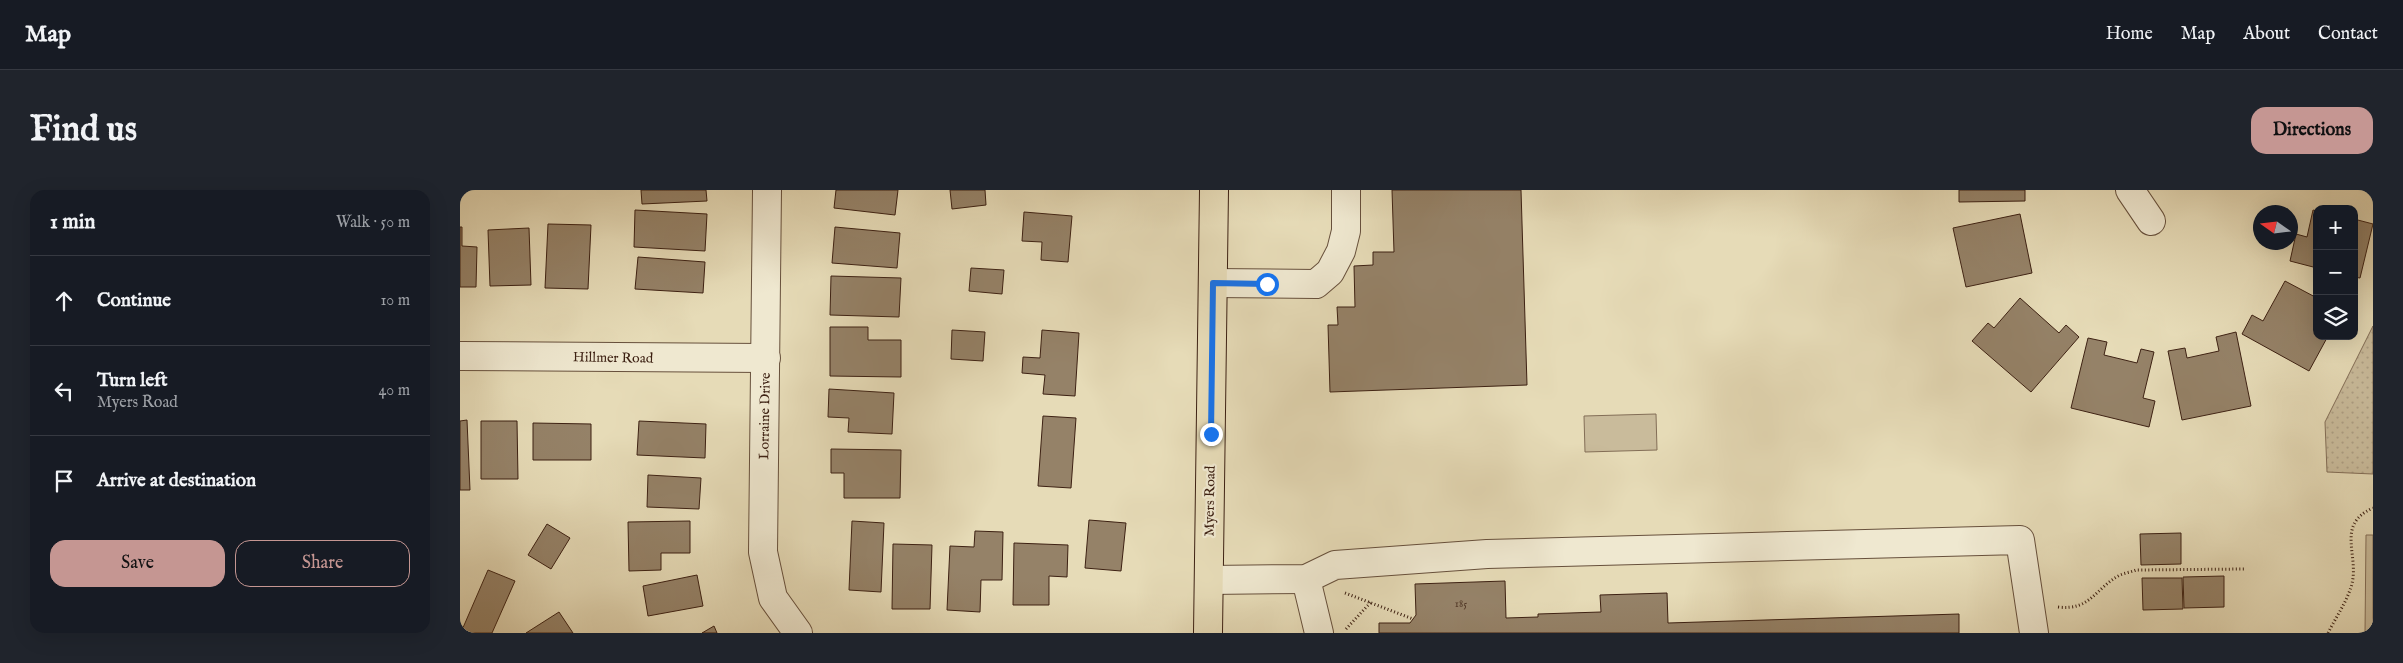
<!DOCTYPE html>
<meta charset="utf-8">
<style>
:root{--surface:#171b24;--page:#20242c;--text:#f1f3f6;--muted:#9ea1a6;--line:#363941;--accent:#c59692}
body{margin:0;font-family:"IM FELL English",serif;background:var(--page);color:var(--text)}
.controls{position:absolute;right:15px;top:15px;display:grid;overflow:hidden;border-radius:10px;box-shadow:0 5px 20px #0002}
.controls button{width:45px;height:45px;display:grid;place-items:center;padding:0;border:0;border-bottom:1px solid var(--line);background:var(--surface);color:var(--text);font:25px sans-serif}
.compass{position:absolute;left:1793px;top:15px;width:45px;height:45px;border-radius:50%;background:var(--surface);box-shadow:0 5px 20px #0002;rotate:284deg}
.stop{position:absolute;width:15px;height:15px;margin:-11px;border:4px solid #1a73e8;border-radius:50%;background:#fff}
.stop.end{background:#1a73e8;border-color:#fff;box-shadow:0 1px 5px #0008}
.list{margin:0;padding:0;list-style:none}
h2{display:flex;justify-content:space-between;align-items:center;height:65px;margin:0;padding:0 20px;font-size:21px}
h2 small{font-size:16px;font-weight:400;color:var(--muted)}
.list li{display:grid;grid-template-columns:32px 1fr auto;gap:15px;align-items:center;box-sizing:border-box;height:90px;padding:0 20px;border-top:1px solid var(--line)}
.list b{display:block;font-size:19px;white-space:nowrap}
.list p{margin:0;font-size:16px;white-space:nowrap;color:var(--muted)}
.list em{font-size:16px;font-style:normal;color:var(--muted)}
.actions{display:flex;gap:10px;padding:15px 20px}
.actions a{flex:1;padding:11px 0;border:1px solid var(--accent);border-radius:15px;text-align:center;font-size:18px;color:var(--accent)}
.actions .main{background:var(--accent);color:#111}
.icon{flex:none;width:28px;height:28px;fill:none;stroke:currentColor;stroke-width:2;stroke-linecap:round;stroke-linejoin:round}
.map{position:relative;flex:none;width:1913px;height:443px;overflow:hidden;border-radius:15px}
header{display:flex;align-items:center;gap:30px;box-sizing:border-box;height:70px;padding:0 25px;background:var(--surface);border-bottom:1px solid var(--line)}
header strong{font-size:24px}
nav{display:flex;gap:28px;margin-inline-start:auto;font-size:18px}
.intro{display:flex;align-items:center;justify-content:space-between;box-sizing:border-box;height:120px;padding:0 30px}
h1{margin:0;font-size:35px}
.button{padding:12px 22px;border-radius:15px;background:var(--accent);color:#111;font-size:18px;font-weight:700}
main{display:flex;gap:30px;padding:0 30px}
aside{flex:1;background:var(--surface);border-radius:15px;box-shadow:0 5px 20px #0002}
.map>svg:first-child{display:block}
</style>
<header>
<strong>Map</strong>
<nav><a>Home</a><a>Map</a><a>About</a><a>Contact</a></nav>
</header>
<div class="intro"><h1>Find us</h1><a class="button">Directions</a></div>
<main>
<aside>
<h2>1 min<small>Walk · 50 m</small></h2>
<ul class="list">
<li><svg class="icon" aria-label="ahead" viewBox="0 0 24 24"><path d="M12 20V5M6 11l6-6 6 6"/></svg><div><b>Continue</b></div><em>10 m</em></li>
<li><svg class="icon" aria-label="left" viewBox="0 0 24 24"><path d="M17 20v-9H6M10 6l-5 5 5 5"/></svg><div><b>Turn left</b><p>Myers Road</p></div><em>40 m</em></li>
<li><svg class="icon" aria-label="arrive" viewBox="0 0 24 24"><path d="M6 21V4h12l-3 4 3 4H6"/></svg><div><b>Arrive at destination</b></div></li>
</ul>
<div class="actions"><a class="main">Save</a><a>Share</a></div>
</aside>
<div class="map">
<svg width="1913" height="443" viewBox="0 0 1913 443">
<defs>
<pattern id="grass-dots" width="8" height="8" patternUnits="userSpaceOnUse" patternTransform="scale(1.25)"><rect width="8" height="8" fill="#c9bb9b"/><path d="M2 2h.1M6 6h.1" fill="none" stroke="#aea085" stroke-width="1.8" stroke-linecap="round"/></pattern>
</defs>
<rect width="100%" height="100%" fill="#e6dbb7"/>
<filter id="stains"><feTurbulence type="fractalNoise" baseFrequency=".004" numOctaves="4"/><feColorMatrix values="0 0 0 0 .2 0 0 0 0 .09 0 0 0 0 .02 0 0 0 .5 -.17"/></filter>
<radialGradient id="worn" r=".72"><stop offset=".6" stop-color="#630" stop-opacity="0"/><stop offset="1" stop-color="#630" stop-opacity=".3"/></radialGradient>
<polygon fill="url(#grass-dots)" stroke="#836e57" points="1913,136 1913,284 1867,282 1865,232"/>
<g fill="#c9bb9b" stroke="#836e57">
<polygon points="1196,224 1197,260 1125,262 1124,226"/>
<polygon points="1906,345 1913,345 1913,443 1905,443"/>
</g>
<g fill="#958268" stroke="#3d2113">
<polygon points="181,0 246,0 247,11 182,14"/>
<polygon points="376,0 438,0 435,25 374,18"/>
<polygon points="490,0 525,0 526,15 492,19"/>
<polygon points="932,0 1061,0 1067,195 870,202 868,135 878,135 877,117 895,117 894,76 913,75 913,62 934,62"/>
<polygon points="1499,0 1565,0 1565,11 1499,12"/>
<polygon points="175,20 247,24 245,61 174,57"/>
<polygon points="1853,20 1857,21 1857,78 1830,71 1836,44 1847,47"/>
<polygon points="564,22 612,26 608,72 581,70 582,52 562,51"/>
<polygon points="1560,24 1572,83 1506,97 1493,38"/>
<polygon points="1894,29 1913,34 1900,88 1894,87"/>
<polygon points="88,34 131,35 128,99 85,98"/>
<polygon points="0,37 2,37 2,56 17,57 16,97 0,97"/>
<polygon points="375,37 440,43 437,78 372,73"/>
<polygon points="69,38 71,95 30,96 28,40"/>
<polygon points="178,67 245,72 243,103 175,99"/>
<polygon points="511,78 544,80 542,104 509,101"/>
<polygon points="371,86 441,88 439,127 370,125"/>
<polygon points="1825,91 1857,108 1857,146 1868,146 1849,181 1782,144 1792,125 1803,131"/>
<polygon points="1560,108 1599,143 1606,135 1619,147 1571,202 1512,151 1528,133 1534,138"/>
<polygon points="370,137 408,137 408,150 441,150 441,187 370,186"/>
<polygon points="492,140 525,142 523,171 491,169"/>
<polygon points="582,140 619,143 615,206 583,204 585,185 562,183 563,167 580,168"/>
<polygon points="1776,142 1791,216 1722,230 1708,161 1725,158 1727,168 1759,161 1756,147"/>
<polygon points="1628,148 1647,152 1644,165 1677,173 1681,159 1694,162 1683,208 1695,211 1689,237 1611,218"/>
<polygon points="369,199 434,203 432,244 388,242 389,228 368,227"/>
<polygon points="583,226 616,228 611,298 578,296"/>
<polygon points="7,230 10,300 0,300 0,231"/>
<polygon points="21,231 57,231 58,289 21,289"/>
<polygon points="179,231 246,234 245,268 177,265"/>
<polygon points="73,233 131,234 131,270 73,270"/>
<polygon points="371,259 441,260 440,308 384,308 384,283 371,283"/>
<polygon points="188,285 241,288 239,319 187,317"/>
<polygon points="629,330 666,333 661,381 625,378"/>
<polygon points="230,331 230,363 201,363 201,380 169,381 168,332"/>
<polygon points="392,331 424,333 421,402 389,400"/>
<polygon points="87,334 110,348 91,379 68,365"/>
<polygon points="515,341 543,342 542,390 521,390 520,422 487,420 490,356 514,357"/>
<polygon points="1721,343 1721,374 1681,375 1680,344"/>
<polygon points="554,353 608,355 607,387 589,386 589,415 553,415"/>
<polygon points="433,354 472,355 470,419 432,419"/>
<polygon points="28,380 55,391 32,443 9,443 2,440"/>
<polygon points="237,385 243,416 188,426 183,396"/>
<polygon points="1764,386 1764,417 1724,418 1723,387"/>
<polygon points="1682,388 1722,388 1723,419 1683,420"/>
<polygon points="1045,391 1046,428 1078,427 1078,424 1141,422 1140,405 1207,403 1208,433 1499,424 1499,443 919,443 919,433 950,433 956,425 955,394"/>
<polygon points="99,422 113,443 66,443"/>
<polygon points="254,436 257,443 242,443"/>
</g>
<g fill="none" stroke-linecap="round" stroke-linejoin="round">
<defs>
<g id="minor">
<polyline points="307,0 303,362 313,408 338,443"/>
<polyline points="1670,0 1691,31"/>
<polyline points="753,93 856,94 870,82 881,61 886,41 886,0"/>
<polyline points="0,166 306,168"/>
<polyline points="846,389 859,443"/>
<polyline points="749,390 846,389 875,375 1027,364 1560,350 1574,443"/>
</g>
<polyline id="major" points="748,443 754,0"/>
</defs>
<use href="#minor" stroke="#67503c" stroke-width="30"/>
<use href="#major" stroke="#3d2113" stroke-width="30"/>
<g stroke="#3d2113" stroke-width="3" stroke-dasharray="1 2.5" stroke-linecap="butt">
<polyline points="885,403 953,429"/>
<path d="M1598,417c33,4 37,-19 62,-32 5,-2 11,-3 16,-5l110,-1"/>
<polyline points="886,439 911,412"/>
<path d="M1868,443c7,-14 18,-30 23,-46 10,-30 -17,-62 22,-79"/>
</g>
<use href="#minor" stroke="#efe8d0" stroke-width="28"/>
<use href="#major" stroke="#e6dbb7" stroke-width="28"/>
</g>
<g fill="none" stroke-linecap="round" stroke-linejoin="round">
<polyline stroke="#1a73e8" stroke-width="6" points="751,244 753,93 807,94"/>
</g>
<g text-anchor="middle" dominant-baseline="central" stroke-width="4.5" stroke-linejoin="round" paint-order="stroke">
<g font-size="11" fill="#533928">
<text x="1001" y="414">185</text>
</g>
<g font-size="14" fill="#3d2113" stroke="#efe8d0">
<text transform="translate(153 168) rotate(1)">Hillmer Road</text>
<text transform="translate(305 226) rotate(-89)">Lorraine Drive</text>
<text transform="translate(750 311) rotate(-89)">Myers Road</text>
</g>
</g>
<rect width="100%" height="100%" filter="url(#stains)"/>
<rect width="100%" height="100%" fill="url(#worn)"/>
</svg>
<div class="controls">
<button>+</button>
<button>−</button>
<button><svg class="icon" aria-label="layers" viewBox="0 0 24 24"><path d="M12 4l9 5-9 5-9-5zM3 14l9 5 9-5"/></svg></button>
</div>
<svg class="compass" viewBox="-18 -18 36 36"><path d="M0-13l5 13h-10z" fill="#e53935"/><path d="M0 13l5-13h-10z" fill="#9ea1a6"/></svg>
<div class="stop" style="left:807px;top:94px"></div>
<div class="stop end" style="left:751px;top:244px"></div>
</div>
</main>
